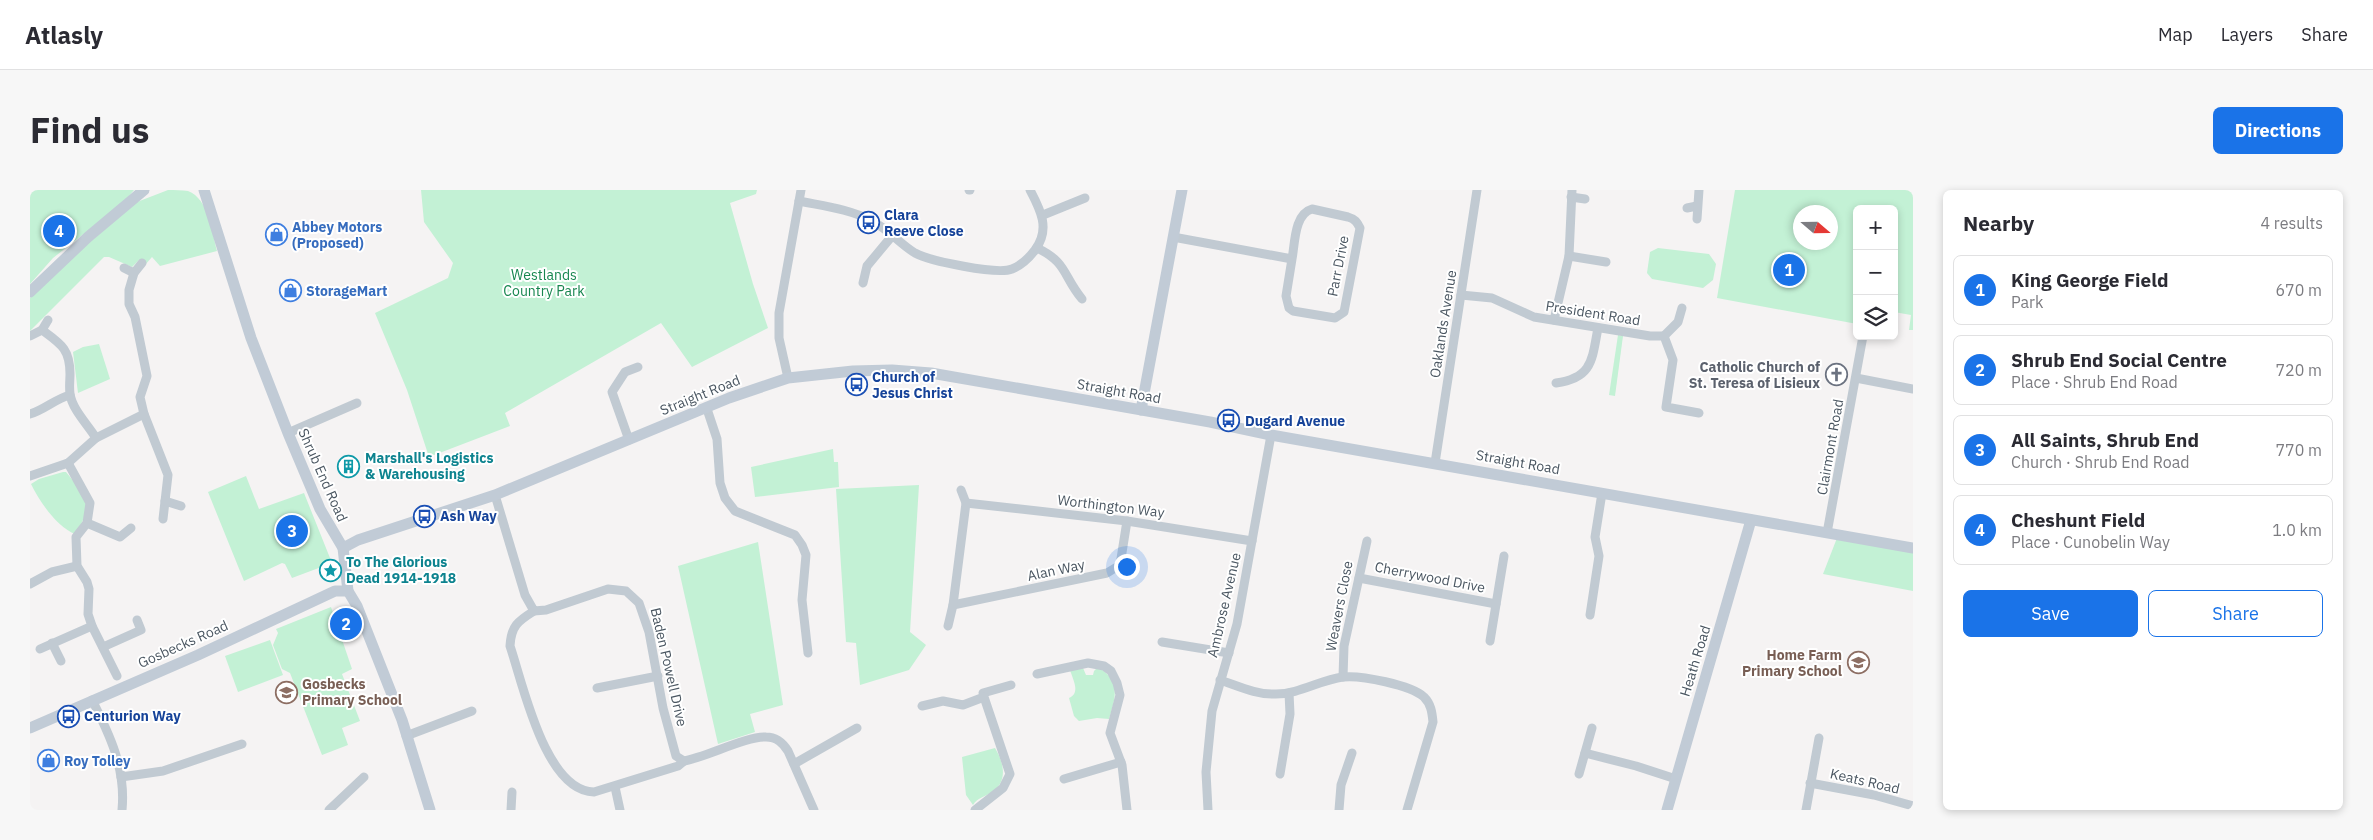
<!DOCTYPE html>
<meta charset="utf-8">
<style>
:root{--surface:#fff;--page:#f7f7f7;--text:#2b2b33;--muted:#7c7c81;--line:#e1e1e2;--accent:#1a73e8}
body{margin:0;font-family:"IBM Plex Sans",sans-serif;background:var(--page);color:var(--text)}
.controls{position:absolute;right:15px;top:15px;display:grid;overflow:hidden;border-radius:8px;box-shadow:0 2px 8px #0003}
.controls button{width:45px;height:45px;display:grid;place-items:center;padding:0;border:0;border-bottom:1px solid var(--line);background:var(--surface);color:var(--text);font:25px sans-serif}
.compass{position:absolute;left:1763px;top:15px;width:45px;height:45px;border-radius:50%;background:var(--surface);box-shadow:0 2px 8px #0003;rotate:110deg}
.you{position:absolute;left:1096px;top:376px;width:18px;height:18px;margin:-12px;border:4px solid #fff;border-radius:50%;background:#1a73e8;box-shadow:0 0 0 8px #1a73e833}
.badge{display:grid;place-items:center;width:32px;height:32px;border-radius:50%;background:var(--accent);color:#fff;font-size:16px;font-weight:700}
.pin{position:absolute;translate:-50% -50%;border:2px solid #fff;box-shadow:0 1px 5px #0006}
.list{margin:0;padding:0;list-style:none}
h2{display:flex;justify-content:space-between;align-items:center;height:65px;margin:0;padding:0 20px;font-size:21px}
h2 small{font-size:16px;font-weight:400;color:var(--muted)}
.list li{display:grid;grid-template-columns:32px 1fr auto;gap:15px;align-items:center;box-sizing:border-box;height:70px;margin:0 10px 10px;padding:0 10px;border:1px solid var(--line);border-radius:8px}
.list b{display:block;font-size:19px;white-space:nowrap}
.list p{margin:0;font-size:16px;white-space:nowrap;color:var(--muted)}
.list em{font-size:16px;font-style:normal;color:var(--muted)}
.actions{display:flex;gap:10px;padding:15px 20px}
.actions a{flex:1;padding:11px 0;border:1px solid var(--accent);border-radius:8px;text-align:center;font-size:18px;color:var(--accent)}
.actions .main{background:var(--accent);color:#fff}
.icon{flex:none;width:28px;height:28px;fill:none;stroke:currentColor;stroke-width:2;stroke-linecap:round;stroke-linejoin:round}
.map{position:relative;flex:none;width:1883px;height:620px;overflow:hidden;border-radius:8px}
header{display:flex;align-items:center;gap:30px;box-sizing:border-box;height:70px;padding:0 25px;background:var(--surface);border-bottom:1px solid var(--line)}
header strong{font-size:24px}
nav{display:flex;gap:28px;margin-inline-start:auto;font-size:18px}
.intro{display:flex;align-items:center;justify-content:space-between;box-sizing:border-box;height:120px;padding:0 30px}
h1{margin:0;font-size:35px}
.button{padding:12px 22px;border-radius:8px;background:var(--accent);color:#fff;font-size:18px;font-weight:700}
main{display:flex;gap:30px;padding:0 30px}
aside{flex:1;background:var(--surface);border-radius:8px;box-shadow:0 2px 8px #0003}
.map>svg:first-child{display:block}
</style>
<header>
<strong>Atlasly</strong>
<nav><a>Map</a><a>Layers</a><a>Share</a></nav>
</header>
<div class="intro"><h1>Find us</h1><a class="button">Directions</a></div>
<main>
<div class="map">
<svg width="1883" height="620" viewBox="0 0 1883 620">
<rect width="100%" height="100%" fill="#f5f3f3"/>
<g fill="#c3f1d5" fill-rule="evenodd">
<polygon points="0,0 104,0 92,14 23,68 0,94"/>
<path d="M138,0c7,0 14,0 20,1 21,8 24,41 29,60l-57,15 -8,-9 -7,8 -6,-5 -7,7 -23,-10h-5l-74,74v-33l34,-34 73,-62z"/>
<polygon points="391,0 727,0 726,4 700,13 723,94 738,138 662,177 631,133 475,223 480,236 399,267 377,200 345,123 418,88 423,73 394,32"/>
<path d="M1705,0h178v140h-4l2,-15 -17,-3v-103h-37v115l-140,-26zM1770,22h30v30h-30z"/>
<polygon points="1628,58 1679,64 1686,74 1683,90 1673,98 1622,89 1617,83 1620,62"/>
<polygon points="1588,145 1593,146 1585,206 1579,205"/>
<polygon points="69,154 80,189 48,203 43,162 53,157"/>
<polygon points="803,259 804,272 808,272 809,297 725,307 721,277"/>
<path d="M33,282h3c21,26 29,32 9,62 -18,-7 -36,-33 -44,-50l8,-5z"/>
<polygon points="216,286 229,319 274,303 302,373 262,388 255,374 252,373 214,391 178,302"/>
<polygon points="889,295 880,442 896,455 879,480 830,495 826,453 816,452 806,299"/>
<polygon points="1807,348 1883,362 1883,401 1793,384"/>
<polygon points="728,352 753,515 720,524 725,542 688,554 648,376"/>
<polygon points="301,417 322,479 312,484 330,531 312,538 318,555 292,565 260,483 252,479 243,455 248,443 246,439"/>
<polygon points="240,450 253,485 208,502 195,466"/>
<path d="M1068,477c23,14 18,30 11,52l-12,-1 -18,3 -5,-5 -5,-18c12,-5 4,-18 1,-28l13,-2 3,7h7l1,-4z"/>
<path d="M965,558c8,13 14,33 -3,44 -7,5 -14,5 -19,13l-7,-10 -4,-38z"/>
</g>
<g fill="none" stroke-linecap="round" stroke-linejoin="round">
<g stroke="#c1cad2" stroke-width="9">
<polyline points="939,0 940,0"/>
<polyline points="1541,7 1555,9"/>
<path d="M769,11c24,5 51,8 73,20 16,8 28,23 43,32 15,8 82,22 97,16 10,-4 17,-11 23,-19 16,-21 5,-41 -5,-60"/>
<polyline points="1657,18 1667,16"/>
<polyline points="1013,25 1055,8"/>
<polyline points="1667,29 1669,0"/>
<path d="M1143,47l119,22c3,-15 2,-45 20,-50l36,8c7,2 9,5 12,11l-16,84 -9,6 -42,-7 -4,-3 -3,-12 6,-37"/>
<path d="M1007,58c30,14 26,28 45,51"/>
<polyline points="1539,66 1576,72"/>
<polyline points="112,73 104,83 99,100 99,114 105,127 117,186 110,207 114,224 138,285 133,329"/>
<polyline points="94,78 104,83"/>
<polyline points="833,93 837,76 862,46"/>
<polyline points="1431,105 1462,108 1504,127 1620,146 1634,146 1643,170 1636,217 1669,223"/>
<polyline points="1524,130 1539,66 1542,0"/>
<polyline points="12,140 18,130"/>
<path d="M0,146l12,-6c19,14 28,19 28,44 0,6 -1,13 0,20 2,15 18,31 26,44"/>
<polyline points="1634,146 1648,132 1652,118"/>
<polyline points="758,188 749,148 749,123 771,0"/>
<polyline points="1826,188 1883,199"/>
<path d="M1526,193c37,-5 36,-24 42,-55"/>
<polyline points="677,219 687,249 690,293 695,308 705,321 765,345 772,355 776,365 772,410 778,463"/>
<path d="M0,224c14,-4 25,-15 40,-19"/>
<polyline points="258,243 327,213"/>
<polyline points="599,250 582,202 595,182 608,177"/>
<polyline points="38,273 60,313 57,333 46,347 47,376 57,392 59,399 58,424 62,436 87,486"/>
<polyline points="1405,273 1447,0"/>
<polyline points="0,286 38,273 66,248 114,224"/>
<path d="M465,305l30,100 9,16 12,-1 62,-21 18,2 13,12 10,29 14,76 13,48 8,5c22,-4 63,-25 82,-24 11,0 17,6 22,14l26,59"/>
<polyline points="135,311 151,316"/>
<polyline points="936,313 1097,331 1222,351"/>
<polyline points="57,333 90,347 101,338"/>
<polyline points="1797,343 1833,146"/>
<polyline points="1329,388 1466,414"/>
<polyline points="0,394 22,382 47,376"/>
<polyline points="923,415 1077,383 1090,375 1097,331"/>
<path d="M504,421c-16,10 -23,15 -24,35 13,38 35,145 84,146l84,-26 6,-5"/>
<polyline points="1560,425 1569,366 1565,347 1572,303"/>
<polyline points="918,436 923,415 936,313 931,300"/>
<polyline points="1460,451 1474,366"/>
<polyline points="1132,452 1199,463"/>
<polyline points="22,453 31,471"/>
<polyline points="73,457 111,440 107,430"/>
<polyline points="10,459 62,436"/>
<polyline points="1007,484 1058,473 1074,476 1081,481 1087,493 1090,505 1080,543 1092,575 1097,620"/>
<polyline points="1313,487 1314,456 1337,351"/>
<path d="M1190,490c18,6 37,15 56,14 23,0 44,-14 67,-17 18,-2 68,8 81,20 7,7 8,15 9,25l-26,88"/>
<polyline points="567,498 628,486"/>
<polyline points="953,503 981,495"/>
<path d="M62,510c18,35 34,69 30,110"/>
<polyline points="892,516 913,511 933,515 954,507 980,584 973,598 945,620"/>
<polyline points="376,546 442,521"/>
<polyline points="1555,563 1606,576 1646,589"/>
<polyline points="764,574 827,538"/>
<polyline points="1250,584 1260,524 1259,503"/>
<polyline points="1549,584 1562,538"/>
<polyline points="91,587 133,581 212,554"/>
<polyline points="1034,589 1091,572"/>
<polyline points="1780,593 1844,605 1883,616"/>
<polyline points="585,597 590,620"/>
<polyline points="299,620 334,587"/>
<polyline points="481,620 482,602"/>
<polyline points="1178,620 1176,582 1182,521 1207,434 1241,245"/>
<polyline points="1309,620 1311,595 1322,563"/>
<polyline points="1776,620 1789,548"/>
</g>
<g stroke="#c1cbd6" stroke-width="11">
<polyline points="174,0 221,148 258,243 290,319 313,358 318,401 327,416 372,530 400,620"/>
<polyline points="0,102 58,47 114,0"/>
<polyline points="1111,220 1152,0"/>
<polyline points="313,358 328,350 465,305 699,208 758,188 823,181 862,180 901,183 1180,232 1241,245 1883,358"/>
<polyline points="0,538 168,465 305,401 318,401"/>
<polyline points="1637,620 1721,330"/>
</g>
</g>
<defs>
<symbol id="bus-ring" viewBox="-11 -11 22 22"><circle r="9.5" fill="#fff" stroke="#1a4fb4" stroke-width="1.5"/><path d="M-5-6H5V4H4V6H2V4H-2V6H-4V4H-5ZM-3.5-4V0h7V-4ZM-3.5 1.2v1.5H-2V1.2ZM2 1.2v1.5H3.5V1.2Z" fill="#1a4fb4"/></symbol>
<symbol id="shop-ring" viewBox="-11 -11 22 22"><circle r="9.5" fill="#fff" stroke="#3f7fe0" stroke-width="1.5"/><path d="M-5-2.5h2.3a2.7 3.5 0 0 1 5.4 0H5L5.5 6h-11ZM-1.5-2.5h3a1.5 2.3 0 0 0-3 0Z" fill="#3f7fe0"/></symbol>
<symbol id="church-ring" viewBox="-11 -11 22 22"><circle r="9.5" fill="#fff" stroke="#6b7280" stroke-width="1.5"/><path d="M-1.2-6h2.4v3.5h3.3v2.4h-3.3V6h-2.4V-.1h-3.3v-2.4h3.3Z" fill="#6b7280"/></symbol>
<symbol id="building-ring" viewBox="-11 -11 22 22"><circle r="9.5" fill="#fff" stroke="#0f9aa8" stroke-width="1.5"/><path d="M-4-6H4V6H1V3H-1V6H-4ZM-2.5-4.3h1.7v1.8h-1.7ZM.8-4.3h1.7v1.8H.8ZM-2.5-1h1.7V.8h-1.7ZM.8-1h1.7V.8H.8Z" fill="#0f9aa8"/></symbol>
<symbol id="sight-ring" viewBox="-11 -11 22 22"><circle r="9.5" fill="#fff" stroke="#0f9aa8" stroke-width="1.5"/><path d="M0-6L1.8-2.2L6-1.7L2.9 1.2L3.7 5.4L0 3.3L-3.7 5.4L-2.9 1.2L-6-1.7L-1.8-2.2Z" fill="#0f9aa8"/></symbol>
<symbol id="school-ring" viewBox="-11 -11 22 22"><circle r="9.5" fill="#fff" stroke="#8d6e63" stroke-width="1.5"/><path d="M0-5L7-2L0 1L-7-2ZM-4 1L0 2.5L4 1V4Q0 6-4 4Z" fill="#8d6e63"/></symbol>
</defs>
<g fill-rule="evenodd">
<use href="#bus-ring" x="826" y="20" width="25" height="25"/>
<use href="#shop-ring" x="234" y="32" width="25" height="25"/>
<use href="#shop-ring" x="248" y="88" width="25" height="25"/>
<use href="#church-ring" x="1794" y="172" width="25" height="25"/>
<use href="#bus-ring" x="814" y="182" width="25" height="25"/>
<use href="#bus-ring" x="1186" y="218" width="25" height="25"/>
<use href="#building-ring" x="306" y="264" width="25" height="25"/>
<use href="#bus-ring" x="382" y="314" width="25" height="25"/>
<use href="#sight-ring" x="288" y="368" width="25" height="25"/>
<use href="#school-ring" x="1816" y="460" width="25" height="25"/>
<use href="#school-ring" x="244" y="490" width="25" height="25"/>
<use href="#bus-ring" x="26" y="514" width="25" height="25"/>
<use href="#shop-ring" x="6" y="558" width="25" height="25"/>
</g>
<g text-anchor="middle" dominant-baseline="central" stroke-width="4" stroke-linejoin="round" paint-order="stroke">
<g font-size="14" font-weight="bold" fill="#164399" stroke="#fff" text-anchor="start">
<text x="854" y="25">Clara<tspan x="854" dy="16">Reeve Close</tspan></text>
<text x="842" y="187">Church of<tspan x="842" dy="16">Jesus Christ</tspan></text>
<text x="1215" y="231">Dugard Avenue</text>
<text x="410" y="326">Ash Way</text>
<text x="54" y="526">Centurion Way</text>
</g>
<g font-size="14" font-weight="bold" fill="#366cbe" stroke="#fff" text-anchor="start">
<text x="262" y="37">Abbey Motors<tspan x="262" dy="16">(Proposed)</tspan></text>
<text x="276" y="101">StorageMart</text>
<text x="34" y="571">Roy Tolley</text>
</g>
<g font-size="14" fill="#4a5661" stroke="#fff">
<text transform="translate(1308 76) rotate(-79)">Parr Drive</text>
<text transform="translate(1563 123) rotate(9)">President Road</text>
<text transform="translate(1413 134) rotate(-81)">Oaklands Avenue</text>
<text transform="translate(1089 201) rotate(10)">Straight Road</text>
<text transform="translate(670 205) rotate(-22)">Straight Road</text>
<text transform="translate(1800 257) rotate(-80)">Clairmont Road</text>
<text transform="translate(1488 272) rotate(10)">Straight Road</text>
<text transform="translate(293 285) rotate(66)">Shrub End Road</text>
<text transform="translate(1081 316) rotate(7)">Worthington Way</text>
<text transform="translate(1026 380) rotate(-12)">Alan Way</text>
<text transform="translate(1400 387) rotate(11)">Cherrywood Drive</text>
<text transform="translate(1194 415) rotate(-77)">Ambrose Avenue</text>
<text transform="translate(1309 416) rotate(-79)">Weavers Close</text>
<text transform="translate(153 454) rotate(-24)">Gosbecks Road</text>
<text transform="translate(1665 471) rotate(-73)">Heath Road</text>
<text transform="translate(639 477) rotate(77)">Baden Powell Drive</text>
<text transform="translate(1835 591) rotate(13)">Keats Road</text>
</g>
<g font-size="14" fill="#17864f" stroke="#fff">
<text x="514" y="85">Westlands<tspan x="514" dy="16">Country Park</tspan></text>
</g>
<g font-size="14" font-weight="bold" fill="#5b616d" stroke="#fff" text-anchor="end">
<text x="1790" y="177">Catholic Church of<tspan x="1790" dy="16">St. Teresa of Lisieux</tspan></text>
</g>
<g font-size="14" font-weight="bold" fill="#0d838f" stroke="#fff" text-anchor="start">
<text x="335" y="268">Marshall's Logistics<tspan x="335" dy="16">&amp; Warehousing</tspan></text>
<text x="316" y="372">To The Glorious<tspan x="316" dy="16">Dead 1914-1918</tspan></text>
</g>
<g font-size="14" font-weight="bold" fill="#785e54" stroke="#fff" text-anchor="end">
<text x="1812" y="465">Home Farm<tspan x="1812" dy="16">Primary School</tspan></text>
<text x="272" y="494" text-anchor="start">Gosbecks<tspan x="272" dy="16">Primary School</tspan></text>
</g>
</g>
</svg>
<div class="controls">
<button>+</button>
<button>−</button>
<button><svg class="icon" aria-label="layers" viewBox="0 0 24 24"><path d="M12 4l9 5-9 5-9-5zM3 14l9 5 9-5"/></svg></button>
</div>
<svg class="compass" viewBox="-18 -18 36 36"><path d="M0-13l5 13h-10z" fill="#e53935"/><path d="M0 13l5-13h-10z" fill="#7c7c81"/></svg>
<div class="you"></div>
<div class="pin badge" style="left:1759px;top:80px">1</div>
<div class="pin badge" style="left:316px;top:434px">2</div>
<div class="pin badge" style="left:262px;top:341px">3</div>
<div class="pin badge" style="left:29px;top:41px">4</div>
</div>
<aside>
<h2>Nearby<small>4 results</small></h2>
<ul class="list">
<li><span class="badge">1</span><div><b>King George Field</b><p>Park</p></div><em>670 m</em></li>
<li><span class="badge">2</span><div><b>Shrub End Social Centre</b><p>Place · Shrub End Road</p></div><em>720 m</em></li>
<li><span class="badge">3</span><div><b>All Saints, Shrub End</b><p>Church · Shrub End Road</p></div><em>770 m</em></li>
<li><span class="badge">4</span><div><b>Cheshunt Field</b><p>Place · Cunobelin Way</p></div><em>1.0 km</em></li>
</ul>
<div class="actions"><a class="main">Save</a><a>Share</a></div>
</aside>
</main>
